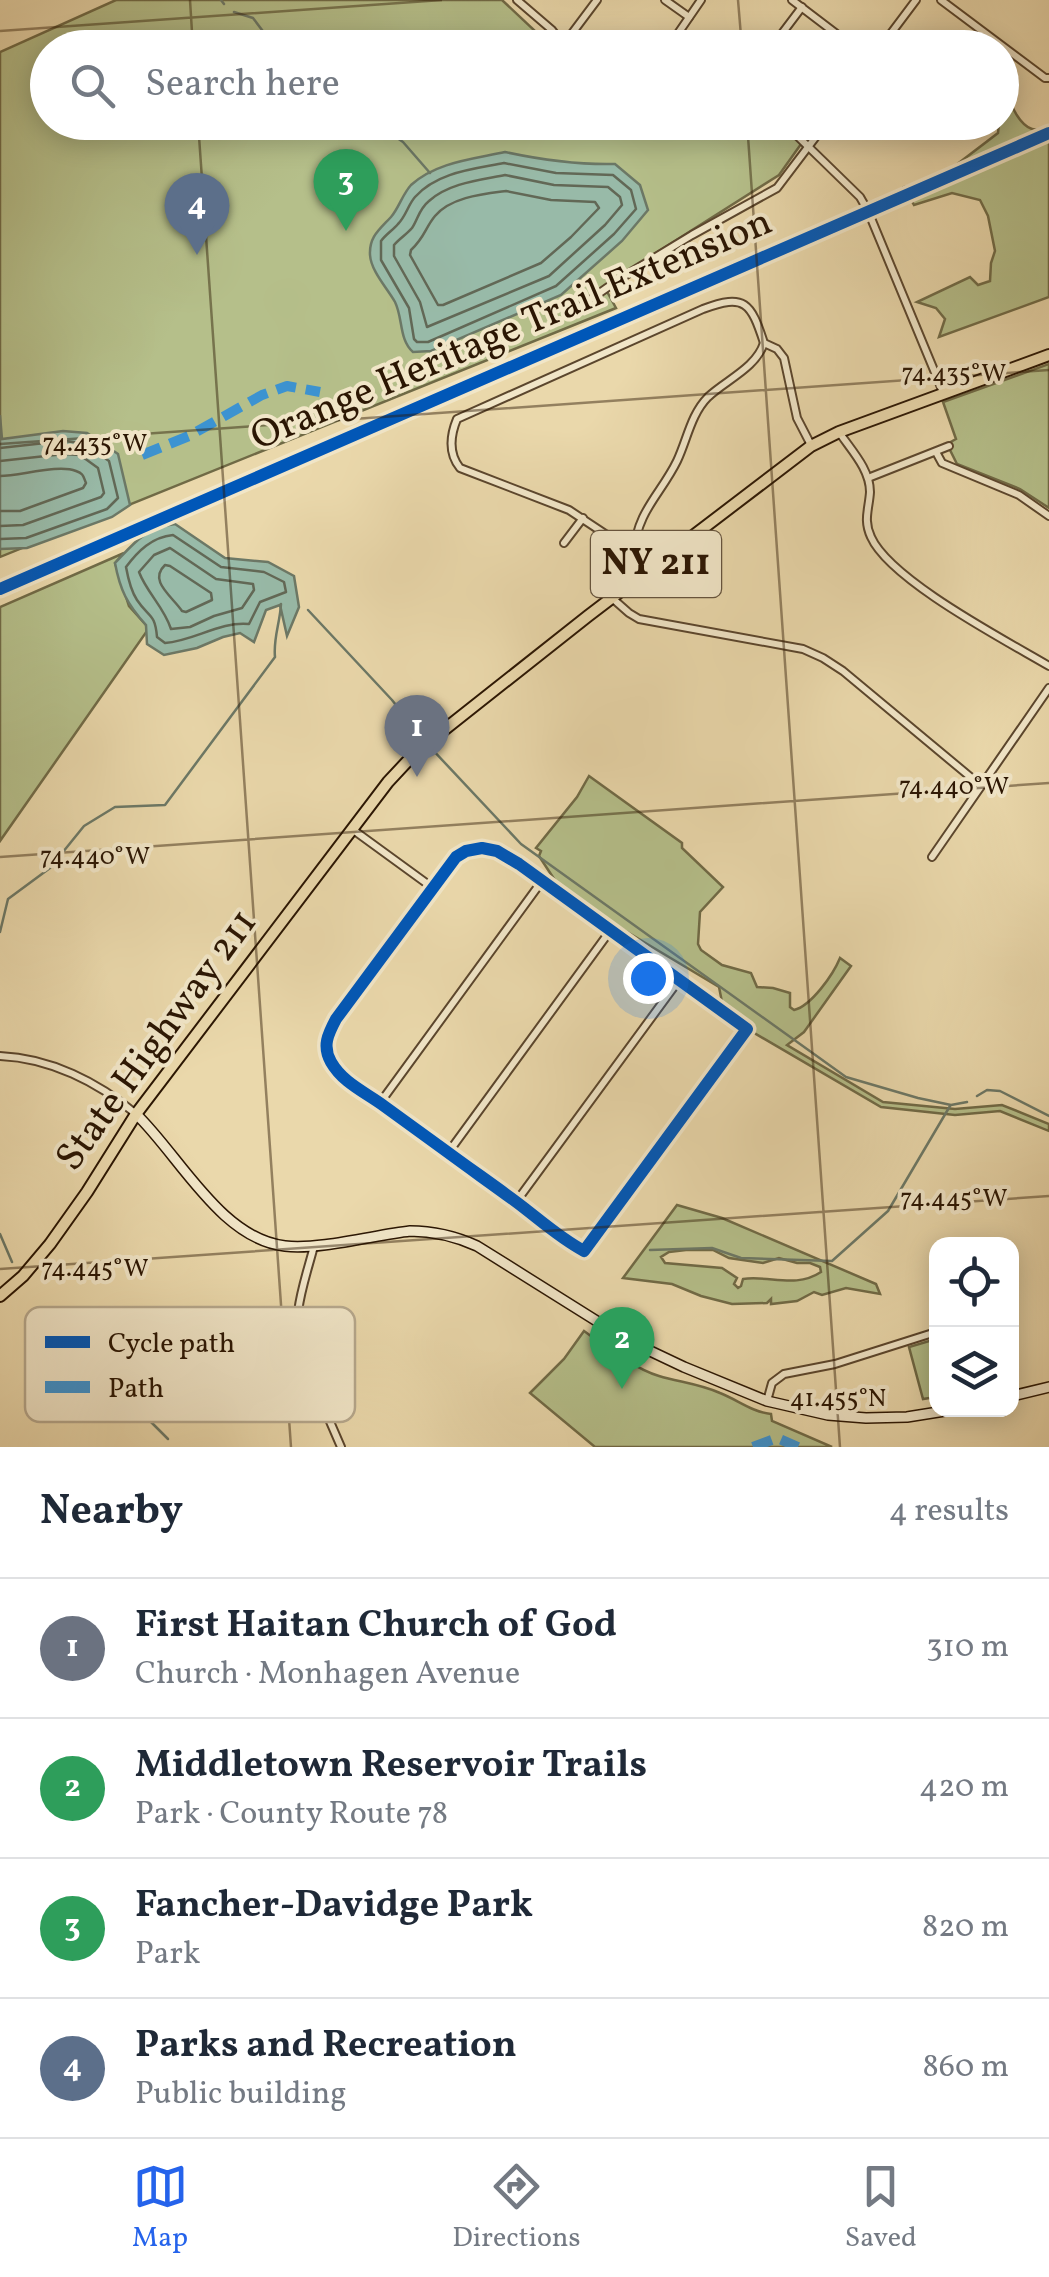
<!DOCTYPE html>
<meta charset="utf-8">
<style>
:root{--surface:#fff;--page:#f2f2f3;--text:#1f2937;--muted:#747a83;--line:#e0e1e3;--accent:#2563eb}
body{margin:0;font-family:Vollkorn,serif;background:var(--page);color:var(--text)}
.controls{position:absolute;right:30px;bottom:30px;display:grid;overflow:hidden;border-radius:20px;box-shadow:0 5px 25px #0003}
.controls button{width:90px;height:90px;display:grid;place-items:center;padding:0;border:0;border-bottom:2px solid var(--line);background:var(--surface);color:var(--text);font:50px sans-serif}
.you{position:absolute;left:648px;top:978px;width:35px;height:35px;margin:-25px;border:8px solid #fff;border-radius:50%;background:#1a73e8;box-shadow:0 0 0 15px #1a73e833}
.badge{display:grid;place-items:center;width:65px;height:65px;border-radius:50%;background:var(--accent);color:#fff;font-size:32px;font-weight:700}
.pin{position:absolute;translate:-50% -82px;filter:drop-shadow(0 2px 5px #0008)}
.pin::after{content:'';position:absolute;top:52px;width:35px;height:30px;background:inherit;clip-path:polygon(0 0,100% 0,50% 100%)}
.list{margin:0;padding:0;list-style:none}
h2{display:flex;justify-content:space-between;align-items:center;height:130px;margin:0;padding:0 40px;font-size:42px}
h2 small{font-size:32px;font-weight:400;color:var(--muted)}
.list li{display:grid;grid-template-columns:65px 1fr auto;gap:30px;align-items:center;box-sizing:border-box;height:140px;padding:0 40px;border-top:2px solid var(--line)}
.list b{display:block;font-size:38px;white-space:nowrap}
.list p{margin:0;font-size:32px;white-space:nowrap;color:var(--muted)}
.list em{font-size:32px;font-style:normal;color:var(--muted)}
.icon{flex:none;width:55px;height:55px;fill:none;stroke:currentColor;stroke-width:2;stroke-linecap:round;stroke-linejoin:round}
.map{position:relative;flex:none;width:1049px;height:1447px;overflow:hidden}
.search{position:absolute;background:var(--surface);box-shadow:0 5px 25px #0003;left:30px;right:30px;top:30px;height:110px;display:flex;align-items:center;gap:25px;box-sizing:border-box;padding:0 35px;border-radius:55px;color:var(--muted);font-size:38px}
.sheet{height:690px;background:var(--surface)}
nav{display:flex;justify-content:space-around;align-items:center;box-sizing:border-box;height:140px;border-top:2px solid var(--line);background:var(--surface);font-size:28px;color:var(--muted)}
nav a{display:grid;justify-items:center;gap:5px}
nav .on{color:var(--accent)}
.map>svg:first-child{display:block}
</style>
<div class="map">
<svg width="1049" height="1447" viewBox="0 0 1049 1447">
<rect width="100%" height="100%" fill="#ead8ab"/>
<filter id="stains"><feTurbulence type="fractalNoise" baseFrequency=".002" numOctaves="4"/><feColorMatrix values="0 0 0 0 .2 0 0 0 0 .09 0 0 0 0 .02 0 0 0 .5 -.17"/></filter>
<radialGradient id="worn" r=".72"><stop offset=".6" stop-color="#630" stop-opacity="0"/><stop offset="1" stop-color="#630" stop-opacity=".3"/></radialGradient>
<g fill="#b5bf8a" stroke="#706a46" stroke-width="2.5" fill-rule="evenodd">
<polygon points="116,0 502,0 552,47 48,48 48,122 816,123 779,175 604,286 616,308 0,557 0,52"/>
<path d="M1003,86c6,13 14,38 29,43 5,2 12,-1 17,-3v171l-110,40 6,-18 -9,-11 -19,-6 53,-25 8,8 12,-4 1,-18 4,-12 -7,-35 -8,-16 -28,-7 -38,12 -10,-18 35,-9 59,-45 1,-10 3,-1z"/>
<polygon points="1049,364 1049,508 1020,489 957,464 947,444 956,439 943,402"/>
<polygon points="124,553 115,563 129,606 146,625 147,631 0,841 0,607"/>
<path d="M589,776l93,67v5l41,39 -23,25 -2,32 3,6 21,15 29,8 6,14 16,1 17,5v14l4,3c17,-4 39,-35 46,-52l11,8 -47,66 -17,13 96,57 72,7 47,-4 47,19v7l-49,-20 -45,4 -74,-8 -161,-94 -211,-157 1,-3h3l49,38 -23,-35 2,-5 -5,-3 41,-51zM592,911l127,76 4,20 -130,-95z"/>
<path d="M677,1205l45,13 154,66 4,10 -34,-6 -24,7 -8,-3 -17,9 -26,3v-5l-4,4 -35,1 -31,-8 -29,-12 -49,-6zM686,1250h27l16,8 34,5 16,-5 18,5h13l10,4 1,5c-26,17 -51,3 -78,7l-2,7 -3,2 -4,-4 3,-6 -15,-10 -57,-5 -4,-6 8,-5z"/>
<path d="M584,1331c21,15 51,38 75,45 20,6 41,8 61,17 18,7 32,19 51,21l1,7 60,26h-237l-65,-54 34,-34z"/>
<polygon points="936,1339 936,1397 923,1399 909,1347"/>
</g>
<g fill="#98baa8" stroke="#6c7866" stroke-width="2.5">
<path d="M505,152c37,8 71,13 110,12l25,21 8,25 -26,31 -61,54 -130,56 -18,1c-14,-12 -10,-34 -18,-50 -8,-14 -24,-31 -25,-47 -1,-18 9,-25 21,-38 8,-9 11,-22 20,-32 25,-23 63,-26 94,-33z"/>
<polygon points="0,415 2,439 63,431 87,433 118,454 130,505 112,517 27,548 0,549"/>
<path d="M175,524l50,34 43,4 26,14 5,31 -12,29 -7,-31 -14,5 -12,32 -14,-9 -17,4 -26,11 -33,7 -17,-11 -1,-19c-19,-21 -26,-35 -31,-62 20,-21 30,-35 60,-39z"/>
</g>
<g fill="none" stroke-linecap="round" stroke-linejoin="round">
<g stroke="#626856" stroke-width="2.5">
<path d="M504,163l52,10 57,2 18,15 5,19 -22,25 -58,52 -128,56h-11l-3,-3 -5,-31 -28,-48v-19c5,-7 12,-11 17,-17 8,-8 10,-19 17,-27 22,-25 59,-28 89,-34z"/>
<path d="M505,175l49,10 54,2 12,10 2,8 -17,20 -56,51 -122,51 -7,-25 -26,-46v-11c5,-6 13,-11 18,-17 6,-9 7,-19 17,-27 20,-18 51,-21 76,-26z"/>
<path d="M506,191l45,9 44,2 4,6 -28,29 -30,26 -98,42h-5l-28,-50 1,-5c14,-13 14,-22 24,-34 16,-19 48,-22 71,-25z"/>
<polyline points="0,448 63,441 83,443 109,461 118,498 107,509 26,538 0,539"/>
<polyline points="0,461 64,454 80,455 98,468 104,493 101,497 23,525 0,526"/>
<path d="M0,476c20,0 58,-12 76,-5 8,3 7,5 10,12l-3,5 -63,23h-20"/>
<path d="M173,535l48,32 43,5 20,10 2,10 -26,10 -11,22c-29,-3 -55,17 -84,19l-8,-6c-2,-24 -8,-19 -20,-37 -6,-9 -9,-22 -11,-33 12,-16 26,-30 47,-32z"/>
<path d="M170,548l46,31 37,5 1,6 -12,18 -28,8 -24,11 -19,2c-7,-22 -24,-36 -32,-57l15,-17z"/>
<path d="M165,565l5,1 41,27 1,7 -26,12 -4,-1c-10,-15 -34,-30 -17,-46z"/>
</g>
<g stroke="#6c7866" stroke-width="2.5">
<polyline points="221,0 224,4"/>
<polyline points="234,12 253,18 265,34 285,48"/>
<polyline points="374,122 403,142 430,173"/>
<polyline points="308,610 392,700 423,739"/>
<polyline points="430,747 521,844 846,1077 918,1098 951,1105 967,1102"/>
<path d="M0,932l8,-33 42,-31 34,-42 31,-19 50,-2 110,-148c-2,-18 5,-34 6,-53"/>
<polyline points="977,1096 987,1090 1000,1091 1049,1116"/>
<polyline points="0,1234 12,1262"/>
<polyline points="650,1250 712,1248 741,1258 832,1261 888,1211 950,1106"/>
<polyline points="47,1325 57,1338 73,1351 83,1377 101,1395 144,1415 168,1439"/>
</g>
<defs>
<g id="street">
<polyline points="517,0 552,30 566,48"/>
<polyline points="665,0 689,17"/>
<polyline points="792,0 855,48"/>
<polyline points="941,0 1045,78 1049,78"/>
<polyline points="454,42 480,48"/>
<polyline points="564,44 597,0"/>
<polyline points="668,48 701,0"/>
<polyline points="771,48 802,7"/>
<polyline points="880,48 916,0"/>
<polyline points="783,122 860,197 868,211 943,392"/>
<polyline points="581,306 618,280 692,235 777,188 827,122"/>
<path d="M839,432c12,18 31,37 31,60 -1,17 -7,28 1,45 19,43 134,103 178,129"/>
<polyline points="936,452 942,463 1019,495 1049,516"/>
<polyline points="868,478 949,446"/>
<polyline points="564,543 583,518"/>
<path d="M634,552c3,-41 27,-58 43,-91 10,-21 14,-47 31,-64 18,-17 48,-29 56,-54"/>
<path d="M656,563l-22,-10 -65,-43 -109,-42c-12,-15 -10,-32 -3,-49l246,-110c42,-16 48,-6 61,34l13,6 7,9 13,60 14,27"/>
<polyline points="612,598 629,613 639,619 803,649 823,658 843,671 980,785"/>
<polyline points="352,829 433,888"/>
<path d="M482,848l15,3 22,13 228,165 -163,222c-26,-14 -46,-33 -69,-50 -23,-17 -46,-33 -69,-50 -21,-15 -41,-30 -62,-45 -19,-14 -41,-23 -53,-44 -9,-16 -3,-28 5,-43l120,-162 10,-6z"/>
<polyline points="932,857 1049,688"/>
<path d="M0,1056c50,2 98,26 136,58"/>
<polyline points="380,1103 542,881"/>
<polyline points="448,1153 610,931"/>
<polyline points="516,1202 679,980"/>
<path d="M314,1246c-9,35 -25,74 -12,111l39,90"/>
<polyline points="767,1401 772,1383 784,1374 835,1364 936,1332"/>
</g>
<g id="secondary">
<path d="M136,1114c43,41 85,125 149,132 34,4 90,-11 125,-15 24,0 45,5 67,15l150,94 57,27 83,34 61,14 38,3 41,-1 44,-7"/>
<polyline points="1012,1396 1049,1387"/>
</g>
<polyline id="primary" points="0,1296 23,1276 50,1244 87,1192 136,1114 388,782 416,752 588,616 811,446 839,432 1049,355"/>
</defs>
<use href="#street" stroke="#5b462d" stroke-width="10"/>
<use href="#secondary" stroke="#2b1603" stroke-width="12"/>
<use href="#primary" stroke="#2b1603" stroke-width="14"/>
<use href="#street" stroke="#f1e6c8" stroke-width="6"/>
<use href="#secondary" stroke="#f1e6c8" stroke-width="9"/>
<use href="#primary" stroke="#ead8ab" stroke-width="10"/>
<g stroke="#3c93d1" stroke-width="10" stroke-dasharray="20 10" stroke-linecap="butt">
<polyline points="142,455 189,436 262,395 287,386 320,392"/>
<polyline points="753,1447 777,1438 798,1447"/>
</g>
<defs>
<g id="cycleway">
<polyline points="0,589 1049,133"/>
<path d="M482,848l15,3 22,13 228,165 -163,222c-26,-14 -46,-33 -69,-50 -23,-17 -46,-33 -69,-50 -21,-15 -41,-30 -62,-45 -19,-14 -41,-23 -53,-44 -9,-16 -3,-28 5,-43l120,-162 10,-6z"/>
</g>
</defs>
<use href="#cycleway" stroke="#f1e6c8" stroke-width="19"/>
<use href="#cycleway" stroke="#0057b8" stroke-width="12"/>
</g>
<path fill="none" stroke="#2b1603" stroke-width="2.5" stroke-opacity="0.45" d="M190,0l3,48M738,0l4,48M0,31l442,-31M198,122l93,1325M747,122l93,1325M0,444l1049,-74M0,857l1049,-74M0,1269l1049,-73"/>
<g text-anchor="middle" dominant-baseline="central" stroke-width="8" stroke-linejoin="round" paint-order="stroke">
<rect fill="#f1e6c8" stroke="#66543e" stroke-width="2.5" x="591" y="531" width="130" height="66" rx="8"/>
<g font-size="38" font-weight="bold" fill="#2b1603">
<text x="656" y="564">NY 211</text>
</g>
<g font-size="40" fill="#2b1603" stroke="#f1e6c8">
<text transform="translate(512 331) rotate(-23)">Orange Heritage Trail Extension</text>
<text transform="translate(158 1041) rotate(-54)">State Highway 211</text>
</g>
</g>
<rect x="25" y="1307" width="330" height="115" rx="15" fill="#f1e6c8" stroke="#b6a88d" stroke-width="2.5"/>
<rect x="45" y="1336" width="45" height="12" fill="#0057b8"/>
<rect x="45" y="1381" width="45" height="12" fill="#3c93d1"/>
<g font-size="28" fill="#2b1603">
<text x="108" y="1352">Cycle path</text>
<text x="108" y="1397">Path</text>
</g>
<g font-size="25" text-anchor="middle" fill="#2b1603" stroke="#f1e6c8" stroke-width="8" stroke-linejoin="round" paint-order="stroke">
<text x="954" y="381">74.435°W</text>
<text x="95" y="451">74.435°W</text>
<text x="954" y="794">74.440°W</text>
<text x="95" y="864">74.440°W</text>
<text x="954" y="1206">74.445°W</text>
<text x="95" y="1276">74.445°W</text>
<text x="838" y="1406">41.455°N</text>
</g>
<rect width="100%" height="100%" filter="url(#stains)"/>
<rect width="100%" height="100%" fill="url(#worn)"/>
</svg>
<div class="controls">
<button><svg class="icon" aria-label="locate" viewBox="0 0 24 24"><circle cx="12" cy="12" r="6"/><path d="M12 2v4M12 18v4M2 12h4M18 12h4"/></svg></button>
<button><svg class="icon" aria-label="layers" viewBox="0 0 24 24"><path d="M12 4l9 5-9 5-9-5zM3 14l9 5 9-5"/></svg></button>
</div>
<div class="you"></div>
<div class="pin badge" style="left:417px;top:777px;background:#6b7280">1</div>
<div class="pin badge" style="left:622px;top:1389px;background:#2e9e5b">2</div>
<div class="pin badge" style="left:346px;top:231px;background:#2e9e5b">3</div>
<div class="pin badge" style="left:197px;top:255px;background:#5c6f8a">4</div>
<div class="search"><svg class="icon" aria-label="search" viewBox="0 0 24 24"><circle cx="10" cy="10" r="6"/><path d="M15 15l6 6"/></svg>Search here</div>
</div>
<section class="sheet">
<h2>Nearby<small>4 results</small></h2>
<ul class="list">
<li><span class="badge" style="background:#6b7280">1</span><div><b>First Haitan Church of God</b><p>Church · Monhagen Avenue</p></div><em>310 m</em></li>
<li><span class="badge" style="background:#2e9e5b">2</span><div><b>Middletown Reservoir Trails</b><p>Park · County Route 78</p></div><em>420 m</em></li>
<li><span class="badge" style="background:#2e9e5b">3</span><div><b>Fancher-Davidge Park</b><p>Park</p></div><em>820 m</em></li>
<li><span class="badge" style="background:#5c6f8a">4</span><div><b>Parks and Recreation</b><p>Public building</p></div><em>860 m</em></li>
</ul>
</section>
<nav>
<a class="on"><svg class="icon" aria-label="map" viewBox="0 0 24 24"><path d="M3 6l6-2 6 2 6-2v14l-6 2-6-2-6 2zM9 4v14M15 6v14"/></svg>Map</a>
<a><svg class="icon" aria-label="directions" viewBox="0 0 24 24"><path d="M12 3l9 9-9 9-9-9zM9 14v-3h6M13 9l2 2-2 2"/></svg>Directions</a>
<a><svg class="icon" aria-label="saved" viewBox="0 0 24 24"><path d="M7 4h10v16l-5-4-5 4z"/></svg>Saved</a>
</nav>
